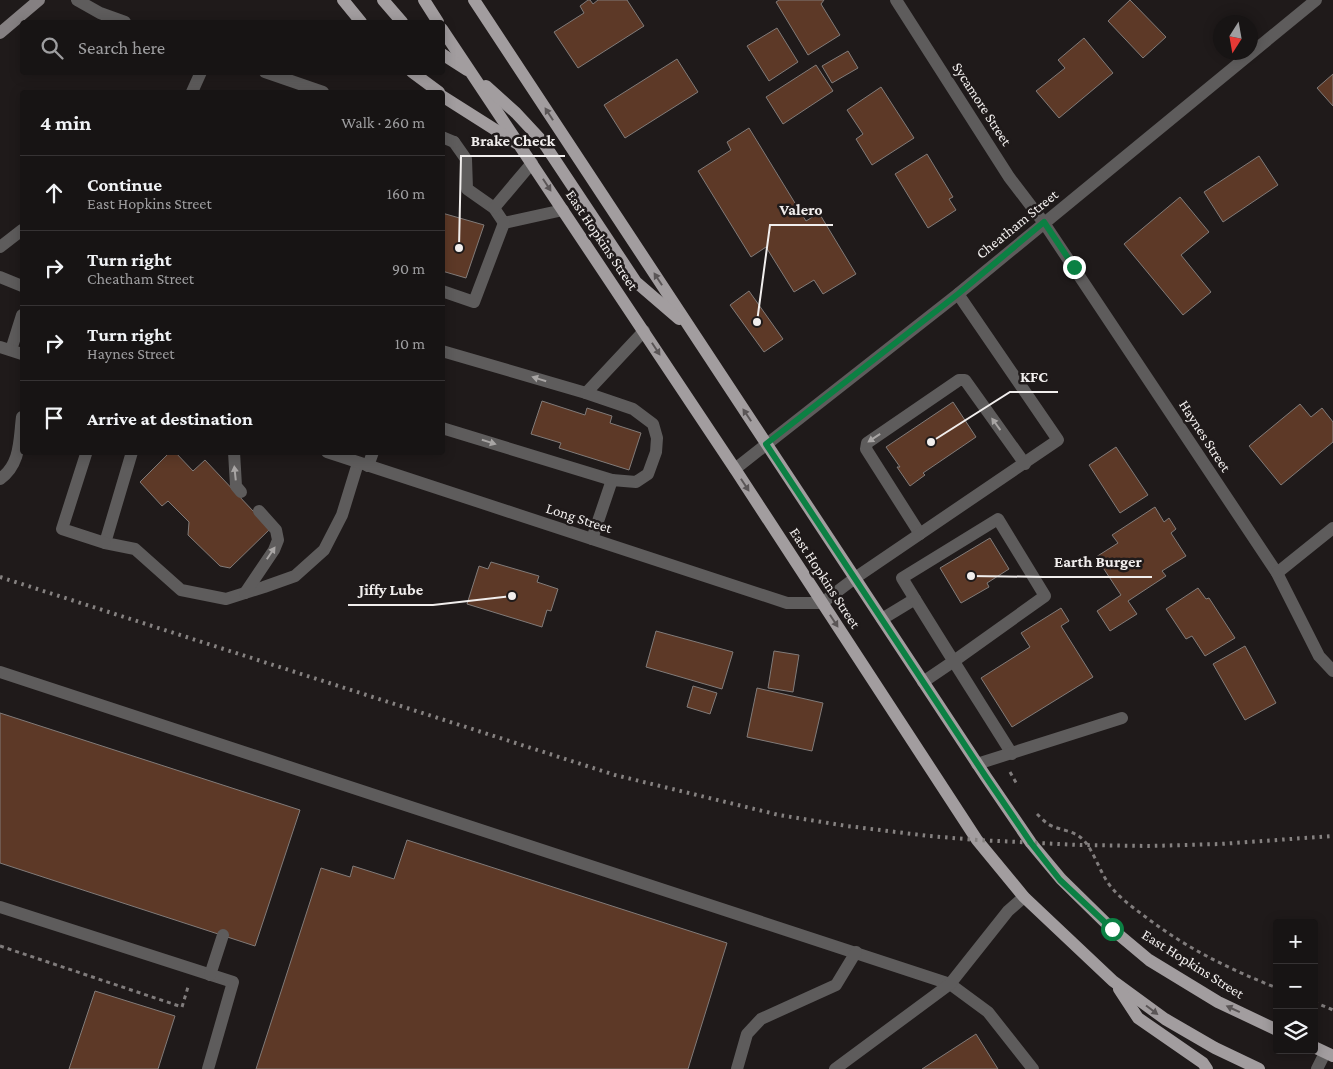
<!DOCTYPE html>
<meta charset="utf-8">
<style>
:root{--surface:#171414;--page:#242122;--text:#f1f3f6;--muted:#9e9ea0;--line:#363334}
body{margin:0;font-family:"Crimson Pro",serif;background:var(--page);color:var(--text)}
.controls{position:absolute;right:15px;bottom:15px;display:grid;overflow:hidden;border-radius:5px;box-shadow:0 2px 12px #0003}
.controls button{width:45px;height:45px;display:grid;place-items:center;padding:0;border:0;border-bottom:1px solid var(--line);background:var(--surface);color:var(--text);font:25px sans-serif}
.compass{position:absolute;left:1213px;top:15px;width:45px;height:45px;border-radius:50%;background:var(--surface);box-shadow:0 2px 12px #0003;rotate:191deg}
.stop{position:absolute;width:15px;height:15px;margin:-11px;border:4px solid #0b8043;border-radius:50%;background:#fff}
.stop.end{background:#0b8043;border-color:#fff;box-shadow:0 1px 5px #0008}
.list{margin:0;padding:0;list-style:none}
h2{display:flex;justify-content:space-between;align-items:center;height:65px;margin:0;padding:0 20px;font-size:21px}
h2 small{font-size:16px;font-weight:400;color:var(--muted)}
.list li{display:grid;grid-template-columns:32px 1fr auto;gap:15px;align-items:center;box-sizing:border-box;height:75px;padding:0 20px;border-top:1px solid var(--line)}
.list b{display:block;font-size:19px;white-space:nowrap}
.list p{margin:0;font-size:16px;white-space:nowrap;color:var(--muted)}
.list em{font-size:16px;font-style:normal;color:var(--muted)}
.icon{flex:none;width:28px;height:28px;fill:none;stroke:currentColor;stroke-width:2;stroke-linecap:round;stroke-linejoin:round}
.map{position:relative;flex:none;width:1333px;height:1069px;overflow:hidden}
.search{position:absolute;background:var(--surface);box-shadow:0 2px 12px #0003;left:20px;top:20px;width:425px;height:55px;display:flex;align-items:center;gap:12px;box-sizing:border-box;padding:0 18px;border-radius:5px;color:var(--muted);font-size:19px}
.panel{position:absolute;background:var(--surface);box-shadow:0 2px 12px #0003;left:20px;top:90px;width:425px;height:365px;border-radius:5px}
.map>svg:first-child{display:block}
</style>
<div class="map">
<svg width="1333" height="1069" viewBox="0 0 1333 1069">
<rect width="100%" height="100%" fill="#1f1a1a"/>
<g fill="#5d3927" stroke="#817b79">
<polygon points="588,0 590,0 593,4 598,0 627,0 644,26 578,68 554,32 584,13 580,6"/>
<polygon points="779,0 824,0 821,4 840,35 808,55 776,2"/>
<polygon points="1130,0 1166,37 1143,58 1108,21"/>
<polygon points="777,28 798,62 769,81 747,46"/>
<polygon points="1084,38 1113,73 1059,118 1036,91 1065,68 1058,60"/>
<polygon points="848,51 858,68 832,83 822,66"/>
<polygon points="677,59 698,92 625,138 604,105"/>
<polygon points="816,65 833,91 783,124 766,97"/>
<polygon points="1333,74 1333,106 1317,88"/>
<polygon points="881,87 914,138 872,165 856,139 863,134 847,110"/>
<polygon points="749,128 806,221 819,213 856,274 823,294 814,280 794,292 766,247 751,257 698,171 731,150 727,142"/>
<polygon points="927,154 953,197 949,199 956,210 928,228 895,174"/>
<polygon points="1259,156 1278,185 1223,222 1204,192"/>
<polygon points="1180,197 1209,232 1181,255 1211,292 1183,315 1124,244"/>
<polygon points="442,213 484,225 466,278 442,271"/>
<polygon points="749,291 783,339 764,352 730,305"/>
<polygon points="542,401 585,415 587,408 612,416 610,423 641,433 629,470 559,448 561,443 531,434"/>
<polygon points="953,402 976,437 923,473 925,475 910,486 897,467 900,467 886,447"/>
<polygon points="1300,404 1311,417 1322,408 1333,422 1333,442 1281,485 1249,446"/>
<polygon points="1116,447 1148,495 1120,513 1089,465"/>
<polygon points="170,452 175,452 193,471 205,460 270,529 230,568 220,566 188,535 189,522 168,501 162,506 140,482"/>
<polygon points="1155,507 1164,522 1169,518 1176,529 1171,533 1186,556 1162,571 1166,576 1128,601 1137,614 1110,631 1097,611 1121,595 1096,557 1118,543 1112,535"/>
<polygon points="990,538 1009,569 987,583 989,587 961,603 940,568"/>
<polygon points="491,562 539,576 537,582 558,589 551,611 547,610 542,627 467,604 479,566 488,569"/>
<polygon points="1198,588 1206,599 1209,598 1235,638 1205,656 1192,636 1186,639 1166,609"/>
<polygon points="1061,608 1069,621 1061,626 1093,677 1012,727 981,678 1030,647 1021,633"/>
<polygon points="656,631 733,652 722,689 646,667"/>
<polygon points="1245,646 1276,703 1245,720 1213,664"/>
<polygon points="774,651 799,655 793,692 768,688"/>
<polygon points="693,686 717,693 710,714 687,707"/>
<polygon points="757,688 823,703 812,751 747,737"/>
<polygon points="0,713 300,810 255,946 0,863"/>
<polygon points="407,840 727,943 688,1069 256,1069 321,868 350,877 353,866 394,879"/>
<polygon points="95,991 175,1016 158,1069 69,1069"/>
<polygon points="976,1034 998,1069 922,1069"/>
</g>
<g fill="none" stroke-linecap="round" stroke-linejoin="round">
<g stroke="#807c7c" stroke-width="3" stroke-dasharray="4 4" stroke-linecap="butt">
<polyline points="1010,772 1018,786"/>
<path d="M1037,814c3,3 7,7 11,10 10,6 23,6 32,13 13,9 20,38 32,51 10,12 23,21 35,30 41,31 82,51 130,70"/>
<polyline points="0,946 182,1007 188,987"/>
<polyline points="1314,1002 1333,1010"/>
</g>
<g stroke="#5e5c5c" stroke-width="12">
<polyline points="192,92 201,72"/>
<polyline points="454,142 466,159 467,189 494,208 504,223 563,210"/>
<polyline points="494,208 532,163"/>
<polyline points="0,247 22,230"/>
<polyline points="0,277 22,286"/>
<polyline points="442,291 474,302 504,223"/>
<polyline points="11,350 22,315"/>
<polyline points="442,351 586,393"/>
<polyline points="442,428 612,480"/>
<polyline points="132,452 105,543 135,549 181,590 226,599 264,587 295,576 324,550 342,515 358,463"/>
<polyline points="234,452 236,486 241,492"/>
<polyline points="86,454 62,529 105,543"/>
<polyline points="368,466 373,452"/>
<path d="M0,479c21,-15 19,-39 22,-62"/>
<polyline points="920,534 866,449 867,443 959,380 965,380 1025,464"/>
<polyline points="592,539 612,480 636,482 648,474 656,452 657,438 653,424 633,409 586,393 644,331"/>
<polyline points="245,593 274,550 278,540 276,530 259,511"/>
<polyline points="822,603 855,578 1058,440 958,294"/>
<polyline points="882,619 915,599"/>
<polyline points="0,672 950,984 988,1012 1033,1069"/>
<path d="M923,682l31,-21 91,-65 -47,-77 -96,59c36,59 73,117 110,176"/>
<polyline points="977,764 1122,718"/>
<polyline points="0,907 233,982 208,1069"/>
<polyline points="210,975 223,935"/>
<polyline points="737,1069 747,1034 761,1019 836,985 856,952"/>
<polyline points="835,1069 950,984 1008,911 1024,897"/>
</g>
<g stroke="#5e5c5c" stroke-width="12">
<polyline points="77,0 100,13 125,22"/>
<polyline points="896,0 1009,177 1044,223 1277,573 1319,656 1333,671"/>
<polyline points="265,72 323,92"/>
<polyline points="442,137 454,142"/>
<polyline points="0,347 22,354"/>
<polyline points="327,452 787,603 822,603"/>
<polyline points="1277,573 1333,528"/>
</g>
<g stroke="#5e5c5c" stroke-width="12">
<polyline points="735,469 958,294 1316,0"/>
<polyline points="1317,1069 1325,1053"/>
</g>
<polyline stroke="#858082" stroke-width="12" points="0,33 39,0"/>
<g stroke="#a29d9f" stroke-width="12">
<polyline points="343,0 361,22"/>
<polyline points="383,0 402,22"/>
<polyline points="424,0 438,22"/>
<polyline points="474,0 986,777 1031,843 1061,879 1112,929 1149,960 1218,1002 1277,1030"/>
<polyline points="442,29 735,469 977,840 1024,897 1113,981 1165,1019 1215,1048 1259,1069"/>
<polyline points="442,54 467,70"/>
<polyline points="412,72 439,92"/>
<polyline points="486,86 516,113 543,142 636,282 679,319"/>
<polyline points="442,96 516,143"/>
<polyline points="1119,989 1138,1018 1203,1063 1207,1069"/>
<polyline points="1314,1047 1333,1056"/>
</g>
<polyline stroke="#868281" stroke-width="4" stroke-dasharray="2.5 5" stroke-linecap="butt" points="0,577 615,775 779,815 847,826 929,836 977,840 1080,845 1150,846 1220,844 1333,836"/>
</g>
<defs><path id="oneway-solid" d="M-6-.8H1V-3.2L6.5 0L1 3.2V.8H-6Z" transform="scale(1.25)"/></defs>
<g fill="#5a5556">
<use href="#oneway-solid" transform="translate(549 114) rotate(-123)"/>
<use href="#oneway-solid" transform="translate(547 185) rotate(57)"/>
<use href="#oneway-solid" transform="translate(658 279) rotate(-123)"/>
<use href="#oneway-solid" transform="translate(656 349) rotate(57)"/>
<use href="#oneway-solid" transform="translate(747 415) rotate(-124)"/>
<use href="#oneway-solid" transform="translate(745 485) rotate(57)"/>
<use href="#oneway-solid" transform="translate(834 621) rotate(57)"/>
<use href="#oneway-solid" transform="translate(1233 1009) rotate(-155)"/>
<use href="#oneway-solid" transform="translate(1152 1010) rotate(37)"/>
</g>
<g fill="#a8a5a4">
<use href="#oneway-solid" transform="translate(539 379) rotate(-163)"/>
<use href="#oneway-solid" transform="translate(996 424) rotate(-126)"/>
<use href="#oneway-solid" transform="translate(874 438) rotate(146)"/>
<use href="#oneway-solid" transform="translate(489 442) rotate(17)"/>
<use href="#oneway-solid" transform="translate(235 473) rotate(-96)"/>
<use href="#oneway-solid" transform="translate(271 553) rotate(-56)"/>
</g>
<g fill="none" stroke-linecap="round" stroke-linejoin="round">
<polyline stroke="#0b8043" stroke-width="6" points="1074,267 1044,222 958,294 766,444 986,777 1031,843 1060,880 1112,929"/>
</g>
<g text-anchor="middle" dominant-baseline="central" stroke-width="5" stroke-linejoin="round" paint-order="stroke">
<g font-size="15" fill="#f1eeed" stroke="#1f1a1a">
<text transform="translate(982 104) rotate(57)">Sycamore Street</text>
<text transform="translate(1017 224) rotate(-39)">Cheatham Street</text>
<text transform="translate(602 240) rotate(56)">East Hopkins Street</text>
<text transform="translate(1205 436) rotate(57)">Haynes Street</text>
<text transform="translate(579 518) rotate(18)">Long Street</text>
<text transform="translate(825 578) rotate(57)">East Hopkins Street</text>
<text transform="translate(1193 964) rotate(32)">East Hopkins Street</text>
</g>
</g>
<path fill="none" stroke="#f1eeed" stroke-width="2" d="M459 248L461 156H565M757 322L770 225H833M931 442L1010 392H1058M971 576L1044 577H1152M512 596L433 605H348"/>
<g fill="#f1eeed" stroke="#1f1a1a" stroke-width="2">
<circle cx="459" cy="248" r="5"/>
<circle cx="757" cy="322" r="5"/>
<circle cx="931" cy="442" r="5"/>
<circle cx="971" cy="576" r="5"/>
<circle cx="512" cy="596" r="5"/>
</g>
<g font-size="16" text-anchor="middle" font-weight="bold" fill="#f1eeed" stroke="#1f1a1a" stroke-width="5" stroke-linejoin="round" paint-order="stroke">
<text x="513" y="146">Brake Check</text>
<text x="801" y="215">Valero</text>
<text x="1034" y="382">KFC</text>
<text x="1098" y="567">Earth Burger</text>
<text x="391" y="595">Jiffy Lube</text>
</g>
</svg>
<div class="controls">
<button>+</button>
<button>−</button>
<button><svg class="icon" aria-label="layers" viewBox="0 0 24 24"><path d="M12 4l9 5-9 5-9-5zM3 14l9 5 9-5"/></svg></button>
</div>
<svg class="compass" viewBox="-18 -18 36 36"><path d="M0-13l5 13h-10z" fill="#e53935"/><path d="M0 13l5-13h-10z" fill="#9e9ea0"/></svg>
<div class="stop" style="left:1112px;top:929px"></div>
<div class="stop end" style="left:1074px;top:267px"></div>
<div class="search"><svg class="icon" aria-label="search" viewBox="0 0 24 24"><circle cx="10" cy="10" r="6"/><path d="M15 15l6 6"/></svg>Search here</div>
<section class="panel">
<h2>4 min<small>Walk · 260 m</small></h2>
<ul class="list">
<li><svg class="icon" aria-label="ahead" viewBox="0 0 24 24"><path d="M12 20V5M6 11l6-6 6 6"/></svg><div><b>Continue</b><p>East Hopkins Street</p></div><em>160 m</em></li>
<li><svg class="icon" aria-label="right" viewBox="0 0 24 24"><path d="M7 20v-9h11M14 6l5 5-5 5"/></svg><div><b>Turn right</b><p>Cheatham Street</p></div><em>90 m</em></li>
<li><svg class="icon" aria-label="right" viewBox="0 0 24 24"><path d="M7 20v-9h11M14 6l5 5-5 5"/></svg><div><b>Turn right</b><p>Haynes Street</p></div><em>10 m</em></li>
<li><svg class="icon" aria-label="arrive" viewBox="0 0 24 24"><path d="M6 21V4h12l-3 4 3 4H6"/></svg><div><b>Arrive at destination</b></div></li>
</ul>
</section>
</div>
